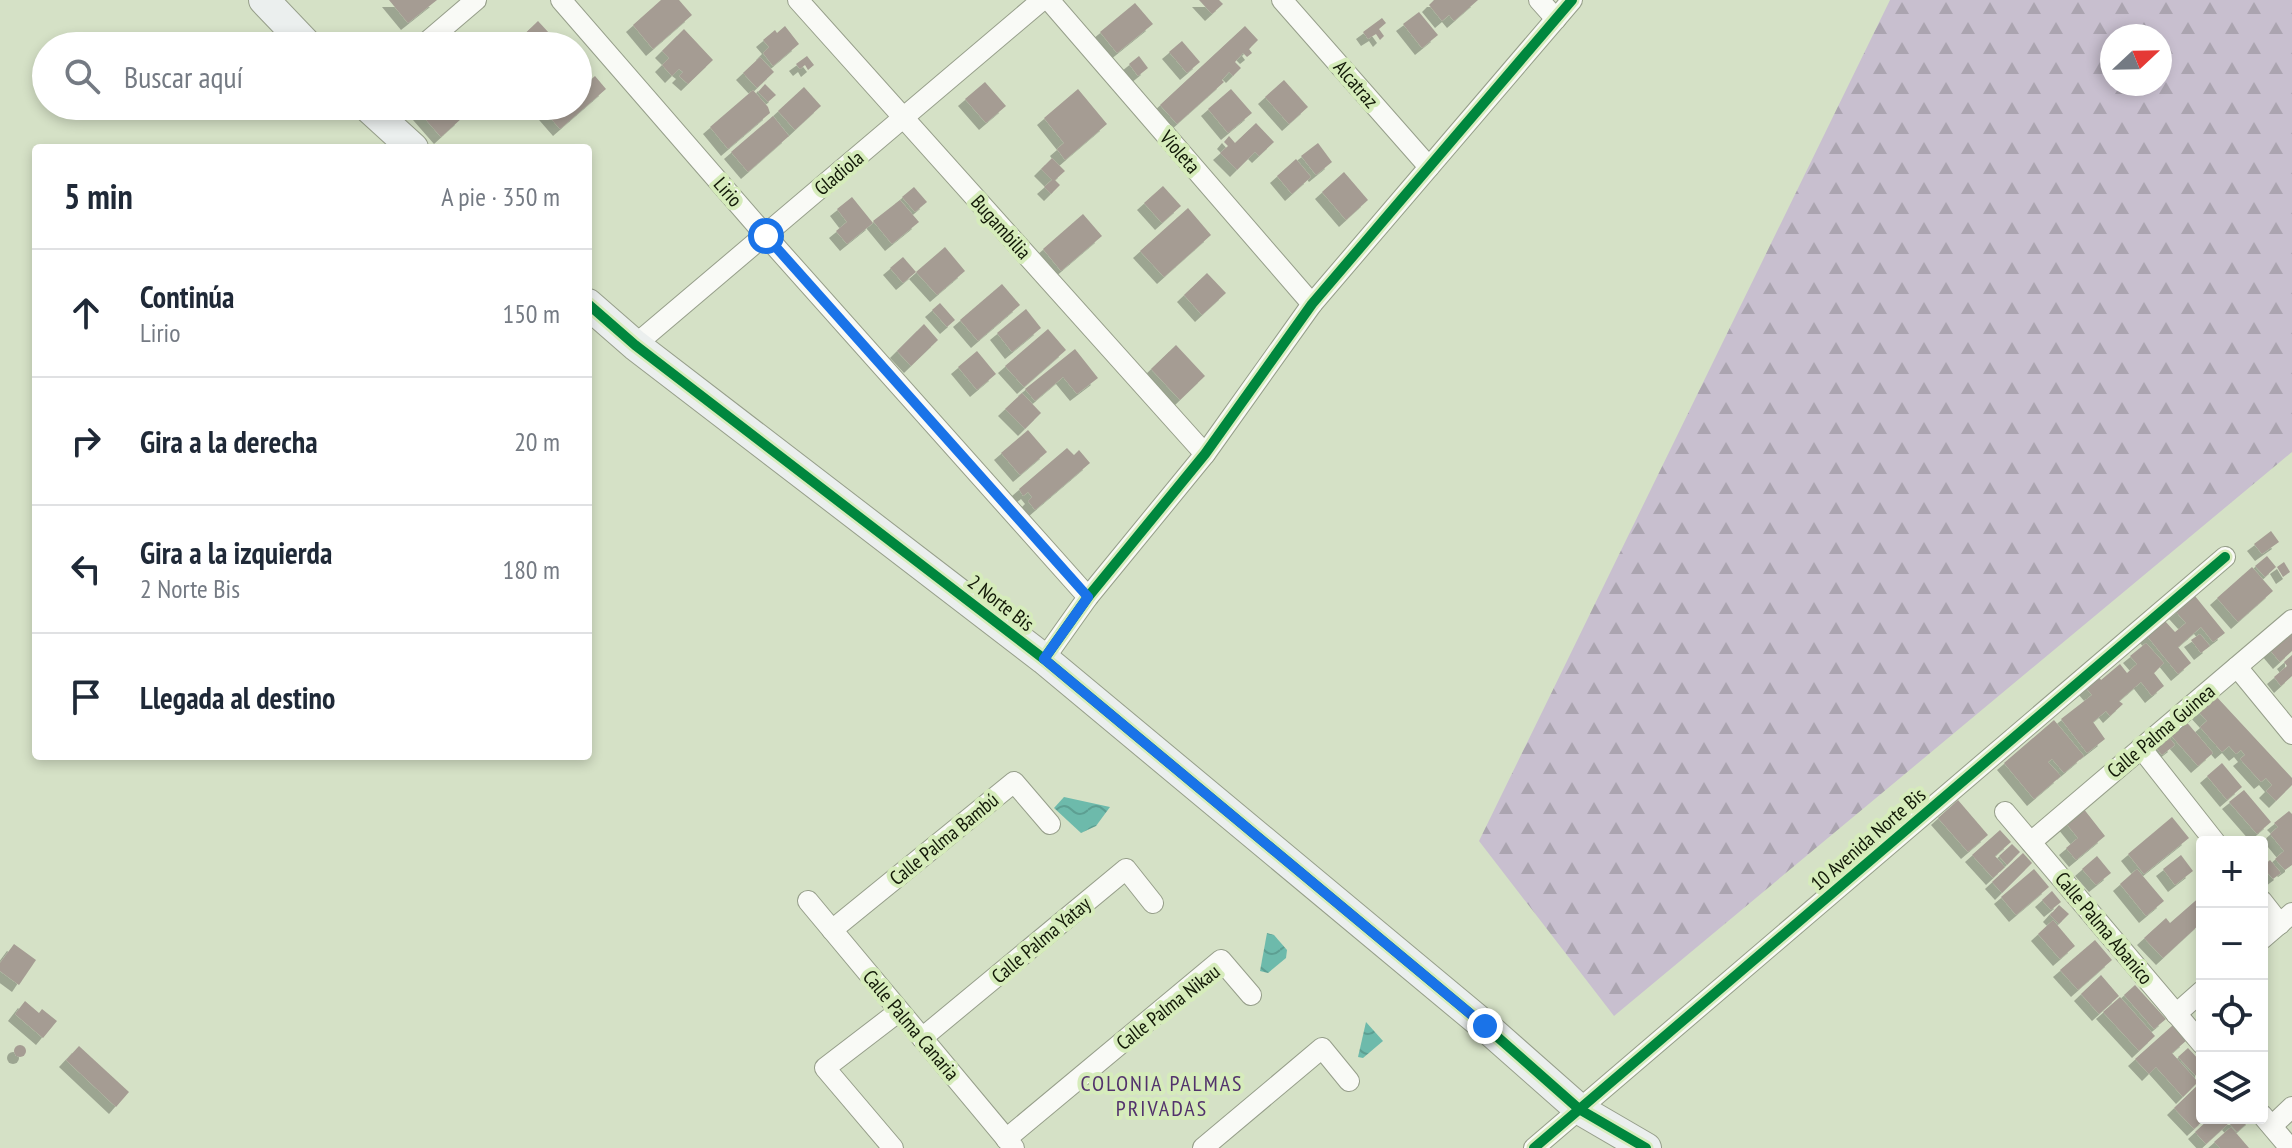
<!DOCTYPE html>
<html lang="es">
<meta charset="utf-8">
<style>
:root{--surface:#fff;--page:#f2f2f3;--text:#1f2937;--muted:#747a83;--line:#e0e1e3}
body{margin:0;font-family:"PT Sans Narrow",sans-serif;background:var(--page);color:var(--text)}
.controls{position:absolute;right:24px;bottom:24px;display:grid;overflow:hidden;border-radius:8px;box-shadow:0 4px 12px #0003}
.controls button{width:72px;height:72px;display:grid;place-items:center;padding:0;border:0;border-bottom:2px solid var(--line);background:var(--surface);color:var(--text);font:40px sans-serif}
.compass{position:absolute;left:2100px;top:24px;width:72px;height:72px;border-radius:50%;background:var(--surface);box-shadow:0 4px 12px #0003;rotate:68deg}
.stop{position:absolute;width:24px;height:24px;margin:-18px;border:6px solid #1a73e8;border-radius:50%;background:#fff}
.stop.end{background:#1a73e8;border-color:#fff;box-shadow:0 2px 8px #0008}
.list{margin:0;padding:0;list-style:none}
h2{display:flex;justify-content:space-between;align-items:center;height:104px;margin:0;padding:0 32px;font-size:34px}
h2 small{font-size:26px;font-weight:400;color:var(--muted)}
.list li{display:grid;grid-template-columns:52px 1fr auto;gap:24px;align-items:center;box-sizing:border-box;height:128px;padding:0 32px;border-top:2px solid var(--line)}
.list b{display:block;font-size:30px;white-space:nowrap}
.list p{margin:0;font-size:26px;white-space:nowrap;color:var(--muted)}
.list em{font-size:26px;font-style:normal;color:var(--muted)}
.icon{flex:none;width:44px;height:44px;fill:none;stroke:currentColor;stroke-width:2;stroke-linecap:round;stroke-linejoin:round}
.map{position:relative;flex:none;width:2292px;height:1148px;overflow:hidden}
.search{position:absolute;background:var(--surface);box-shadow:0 4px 12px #0003;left:32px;top:32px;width:560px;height:88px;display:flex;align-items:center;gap:20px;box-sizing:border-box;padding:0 28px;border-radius:44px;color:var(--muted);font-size:30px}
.panel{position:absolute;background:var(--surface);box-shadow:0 4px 12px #0003;left:32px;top:144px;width:560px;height:616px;border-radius:8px}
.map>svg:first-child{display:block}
</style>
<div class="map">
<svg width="2292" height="1148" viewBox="0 0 2292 1148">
<defs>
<pattern id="forest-firs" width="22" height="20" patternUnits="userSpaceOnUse" patternTransform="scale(2)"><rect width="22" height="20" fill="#c8bfcf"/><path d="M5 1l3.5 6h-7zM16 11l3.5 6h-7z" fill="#aba4b0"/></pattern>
<pattern id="water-waves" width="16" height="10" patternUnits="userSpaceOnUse" patternTransform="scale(2)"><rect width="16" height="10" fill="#6dbaab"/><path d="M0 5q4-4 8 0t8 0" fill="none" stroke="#5d9f92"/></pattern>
<filter id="shadow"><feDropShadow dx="-7" dy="7" stdDeviation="0" flood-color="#0004"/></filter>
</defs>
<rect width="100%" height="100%" fill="#d5e1c6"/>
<path fill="url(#forest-firs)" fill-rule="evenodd" d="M1890,0h402v452l-678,564 -135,-175zM2112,36h48v48h-48z"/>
<g fill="url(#water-waves)">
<polygon points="1064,797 1110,807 1096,826 1081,833 1054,808"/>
<polygon points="1267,933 1274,935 1287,950 1286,958 1268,973 1260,971"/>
<polygon points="1366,1022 1383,1041 1363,1058 1358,1057"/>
</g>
<g fill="#a59c93" filter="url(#shadow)">
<polygon points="389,0 437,0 408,23"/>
<polygon points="661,0 679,0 692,15 653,49 633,25"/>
<polygon points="1199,0 1219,0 1223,4 1212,14"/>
<polygon points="1434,0 1478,0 1454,21 1449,15 1442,21 1429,5"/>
<polygon points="1135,3 1153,24 1117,53 1100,32"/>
<polygon points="1419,12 1438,35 1422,48 1403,24"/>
<polygon points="1382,18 1386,23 1379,29 1384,36 1380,40 1376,34 1368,39 1363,32"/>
<polygon points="538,21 561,46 512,46"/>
<polygon points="785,26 799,44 773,66 763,53 769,47 763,40 775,30 777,33"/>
<polygon points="1245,26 1258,40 1249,49 1252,53 1247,57 1243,53 1235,62 1241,68 1233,76 1229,72 1222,80 1224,82 1177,124 1160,105"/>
<polygon points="684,29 713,60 688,84 679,76 683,72 679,69 672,76 662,65 669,58 662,51"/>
<polygon points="1182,41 1200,62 1187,73 1169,52"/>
<polygon points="807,56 814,65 808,70 805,65 800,69 796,64"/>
<polygon points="1139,56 1148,68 1138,76 1129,64"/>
<polygon points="760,57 774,72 757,88 743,73"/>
<polygon points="595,76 606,89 560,129 540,106 578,106 578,91"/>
<polygon points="1284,80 1308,107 1289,124 1265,97"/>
<polygon points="985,82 1006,106 986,123 965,99"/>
<polygon points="765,84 776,95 768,102 758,92"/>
<polygon points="804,87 821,106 795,130 778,111"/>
<polygon points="1078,89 1107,124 1065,160 1057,149 1064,143 1044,118"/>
<polygon points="1231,89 1252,113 1228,133 1208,109"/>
<polygon points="753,90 768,107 770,113 728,149 710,127"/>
<polygon points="429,106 452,106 462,118 441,137 420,113"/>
<polygon points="773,116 789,136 748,172 731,152"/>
<polygon points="1256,123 1274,142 1259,156 1255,152 1237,170 1220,153 1228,146 1224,142 1229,136 1235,143"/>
<polygon points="1318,143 1332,162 1316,175 1301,156"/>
<polygon points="1052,158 1065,171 1055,180 1060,185 1051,194 1044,187 1052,180 1041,169"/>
<polygon points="1296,159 1311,177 1292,194 1277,176"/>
<polygon points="1344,172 1368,200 1346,220 1322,192"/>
<polygon points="1163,186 1181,206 1162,223 1144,203"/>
<polygon points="914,187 927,202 915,212 902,197"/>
<polygon points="852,197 873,223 847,244 836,231 847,222 837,209"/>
<polygon points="900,200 919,222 892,244 873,221"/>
<polygon points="1188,208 1211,235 1164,277 1140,251"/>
<polygon points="1083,214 1102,236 1061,271 1043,249"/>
<polygon points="945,247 965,271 937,295 916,272"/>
<polygon points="903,257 916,272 903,283 890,268"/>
<polygon points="1207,273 1226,293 1202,315 1184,295"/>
<polygon points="1002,284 1020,305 978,341 960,320"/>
<polygon points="940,303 955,320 947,327 932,310"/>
<polygon points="1026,309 1041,328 1012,352 997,333"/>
<polygon points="924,324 938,340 911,366 897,351"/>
<polygon points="1048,329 1066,350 1024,387 1005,366"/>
<polygon points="1176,345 1205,376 1180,400 1151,369"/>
<polygon points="1075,349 1098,378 1077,394 1063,377 1035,401 1025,389"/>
<polygon points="977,351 996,374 977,390 958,367"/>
<polygon points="1022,393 1041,413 1025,429 1005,409"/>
<polygon points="1028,430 1047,452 1020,475 1001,453"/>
<polygon points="1067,448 1074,455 1079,450 1090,463 1035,510 1028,501 1032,497 1028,492 1023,496 1019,489"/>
<polygon points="2271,531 2279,542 2262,554 2254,544"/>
<polygon points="2267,556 2276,567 2265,577 2255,566"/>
<polygon points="2284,562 2290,572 2283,577 2277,567"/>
<polygon points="2252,567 2273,591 2238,622 2217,598"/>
<polygon points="2195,596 2225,633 2213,642 2201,627 2178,647 2191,663 2178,674 2147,636 2165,621 2175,632 2186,623 2176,612"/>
<polygon points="2292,629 2292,651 2280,662 2269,649"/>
<polygon points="2200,634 2210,646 2201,653 2191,640"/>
<polygon points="2146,643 2164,663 2154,673 2164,686 2152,696 2141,682 2119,701 2123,704 2110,716 2106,711 2093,722 2105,739 2087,753 2061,719 2092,695 2086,688 2099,677 2101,680 2120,664 2127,673 2137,664 2130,656"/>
<polygon points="2292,655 2292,676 2281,686 2274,677 2287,666 2284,662"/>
<polygon points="2214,694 2292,778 2292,785 2276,801 2266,791 2272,785 2266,778 2261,782 2240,759 2245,755 2241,750 2236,754 2229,746 2222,752 2200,727 2207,721 2196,709"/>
<polygon points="2184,719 2213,753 2198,766 2168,732"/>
<polygon points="2054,720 2084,756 2064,773 2052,759 2048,762 2061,776 2034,799 2004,763"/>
<polygon points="2168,736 2175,745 2162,755 2155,746"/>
<polygon points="2222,763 2242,787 2227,800 2207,776"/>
<polygon points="2244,790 2271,822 2257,834 2229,802"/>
<polygon points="1958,800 1988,835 1968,852 1938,818"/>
<polygon points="2083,808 2105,836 2076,860 2066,848 2078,838 2065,822"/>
<polygon points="2289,811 2292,814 2292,865 2285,870 2275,859 2284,851 2270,834 2278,827 2274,823"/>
<polygon points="2172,817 2189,838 2144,874 2128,854"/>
<polygon points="2000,830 2011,842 1995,856 2005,867 1993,878 1972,855"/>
<polygon points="2012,844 2020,852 2007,865 1999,856"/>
<polygon points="2023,853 2032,863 2002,893 1992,882"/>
<polygon points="2181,855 2193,871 2175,885 2163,869"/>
<polygon points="2097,856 2111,873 2096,885 2082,869"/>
<polygon points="2270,860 2281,873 2273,879 2262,867"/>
<polygon points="2034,869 2049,887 2016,915 2001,897"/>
<polygon points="2137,869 2164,901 2146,916 2120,884"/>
<polygon points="2052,891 2061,902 2051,910 2042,900"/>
<polygon points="2202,895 2202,922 2163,958 2144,938 2166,918 2170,923"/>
<polygon points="2059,905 2069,914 2059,924 2050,915"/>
<polygon points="2053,920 2075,946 2060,959 2038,934"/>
<polygon points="2095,940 2112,960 2078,990 2060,970"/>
<polygon points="14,944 36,960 19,985 0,971 0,963"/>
<polygon points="2101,975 2119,996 2099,1014 2081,994"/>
<polygon points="2135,985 2166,1019 2154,1029 2124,995"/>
<polygon points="2120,997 2155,1036 2139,1051 2103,1012"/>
<polygon points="25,1001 39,1013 42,1009 57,1021 43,1038 15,1014"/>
<polygon points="2173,1025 2187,1040 2172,1053 2198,1082 2183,1097 2156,1067 2149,1074 2135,1059"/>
<circle cx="20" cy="1051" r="6"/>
<polygon points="79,1046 129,1092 116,1107 66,1060"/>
<polygon points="2188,1048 2202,1063 2202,1077 2199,1079 2178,1057"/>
<polygon points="2202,1081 2202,1118 2206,1118 2194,1129 2174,1108"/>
<polygon points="2210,1118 2253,1118 2237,1132 2229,1123 2206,1144 2195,1132"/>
<polygon points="2231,1127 2249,1148 2220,1148 2214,1142"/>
</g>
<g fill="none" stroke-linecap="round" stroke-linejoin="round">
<defs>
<g id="street">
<polyline points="561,0 766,236 1088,597"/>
<polyline points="798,0 1205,454"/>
<polyline points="1049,0 1312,304"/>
<polyline points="1282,0 1429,167"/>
<polyline points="1539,0 1556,19"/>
<polyline points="422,46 476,0"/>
<polyline points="635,345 1042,0"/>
<polyline points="1044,659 1088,597 1205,454 1312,304 1572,0"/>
<polyline points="2237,667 2292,734"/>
<polyline points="2141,748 2215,842"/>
<polyline points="2005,812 2202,1044"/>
<polyline points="2031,842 2292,620"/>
<polyline points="808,901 1014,1148"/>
<polyline points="2262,901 2280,924"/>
<polyline points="832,930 1014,782 1050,824"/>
<polyline points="2262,939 2292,913"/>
<polyline points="2176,1014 2202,991"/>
<polyline points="922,1038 1126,869 1153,903"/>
<polyline points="2262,1115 2290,1148"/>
<polyline points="2272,1126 2292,1107"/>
<polyline points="1006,1139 1221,960 1251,995"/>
<polyline points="893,1148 825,1068 898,1012"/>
<polyline points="1203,1148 1322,1048 1349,1081"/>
<polyline points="1534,1148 2225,557"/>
</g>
<g id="secondary">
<polyline points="264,0 308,46"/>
<polyline points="367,106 413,148"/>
<polyline points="588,304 635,345 1044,659 1485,1026 1579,1109 1646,1148"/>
</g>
</defs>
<use href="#street" stroke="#969e8a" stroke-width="22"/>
<use href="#secondary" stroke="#969e8a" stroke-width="32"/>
<use href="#street" stroke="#f9faf6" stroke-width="20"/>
<use href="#secondary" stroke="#ebefee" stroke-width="30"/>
<defs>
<g id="cycleway">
<polyline points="588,304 635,345 1044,659 1485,1026 1579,1109 1646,1148"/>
<polyline points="1044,659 1088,597 1205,454 1312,304 1572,0"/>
<polyline points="1534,1148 2225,557"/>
</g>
</defs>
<use href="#cycleway" stroke="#d6ecbb" stroke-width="15"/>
<use href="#cycleway" stroke="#00873e" stroke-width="10"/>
</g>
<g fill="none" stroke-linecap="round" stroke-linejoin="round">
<polyline stroke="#1a73e8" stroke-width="10" points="766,236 1088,597 1044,659 1485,1026"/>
</g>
<g text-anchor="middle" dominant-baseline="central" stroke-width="8" stroke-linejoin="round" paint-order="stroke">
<g font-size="20" fill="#121907" stroke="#d6ecbb">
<text transform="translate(1356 84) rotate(49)">Alcatraz</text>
<text transform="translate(1180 152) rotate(49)">Violeta</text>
<text transform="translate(839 173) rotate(-40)">Gladiola</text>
<text transform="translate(728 192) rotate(49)">Lirio</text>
<text transform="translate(1001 227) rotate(48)">Bugambilia</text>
<text transform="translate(1001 603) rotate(38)">2 Norte Bis</text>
<text transform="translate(2161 731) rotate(-40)">Calle Palma Guinea</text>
<text transform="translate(944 839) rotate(-39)">Calle Palma Bambú</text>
<text transform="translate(1868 839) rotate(-41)">10 Avenida Norte Bis</text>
<text transform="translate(2104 928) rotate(50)">Calle Palma Abanico</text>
<text transform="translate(1041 940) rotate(-40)">Calle Palma Yatay</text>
<text transform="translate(1168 1007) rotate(-38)">Calle Palma Nikau</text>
<text transform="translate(911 1025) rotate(50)">Calle Palma Canaria</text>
</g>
<g font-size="22" letter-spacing="2" fill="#52326c" stroke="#d6ecbb">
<text x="1162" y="1083">COLONIA PALMAS<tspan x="1162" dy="25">PRIVADAS</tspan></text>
</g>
</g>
</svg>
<div class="controls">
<button>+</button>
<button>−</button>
<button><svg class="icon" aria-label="locate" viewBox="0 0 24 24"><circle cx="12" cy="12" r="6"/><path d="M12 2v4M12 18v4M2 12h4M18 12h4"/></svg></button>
<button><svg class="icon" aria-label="layers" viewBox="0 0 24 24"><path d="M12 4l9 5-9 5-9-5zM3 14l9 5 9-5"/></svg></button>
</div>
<svg class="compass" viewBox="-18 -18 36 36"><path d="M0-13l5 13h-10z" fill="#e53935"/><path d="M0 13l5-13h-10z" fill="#747a83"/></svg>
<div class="stop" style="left:766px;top:236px"></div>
<div class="stop end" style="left:1485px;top:1026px"></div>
<div class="search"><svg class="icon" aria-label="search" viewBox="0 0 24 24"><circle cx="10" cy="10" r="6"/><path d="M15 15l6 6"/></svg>Buscar aquí</div>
<section class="panel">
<h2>5 min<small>A pie · 350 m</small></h2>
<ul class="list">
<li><svg class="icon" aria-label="ahead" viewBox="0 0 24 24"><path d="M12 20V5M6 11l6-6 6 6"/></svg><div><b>Continúa</b><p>Lirio</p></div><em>150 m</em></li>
<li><svg class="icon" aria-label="right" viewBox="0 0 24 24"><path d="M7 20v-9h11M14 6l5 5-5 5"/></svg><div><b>Gira a la derecha</b></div><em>20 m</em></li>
<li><svg class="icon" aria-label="left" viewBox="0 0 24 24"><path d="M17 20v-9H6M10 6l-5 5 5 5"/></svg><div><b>Gira a la izquierda</b><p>2 Norte Bis</p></div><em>180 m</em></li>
<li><svg class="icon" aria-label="arrive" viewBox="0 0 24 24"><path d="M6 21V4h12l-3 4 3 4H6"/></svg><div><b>Llegada al destino</b></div></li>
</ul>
</section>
</div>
